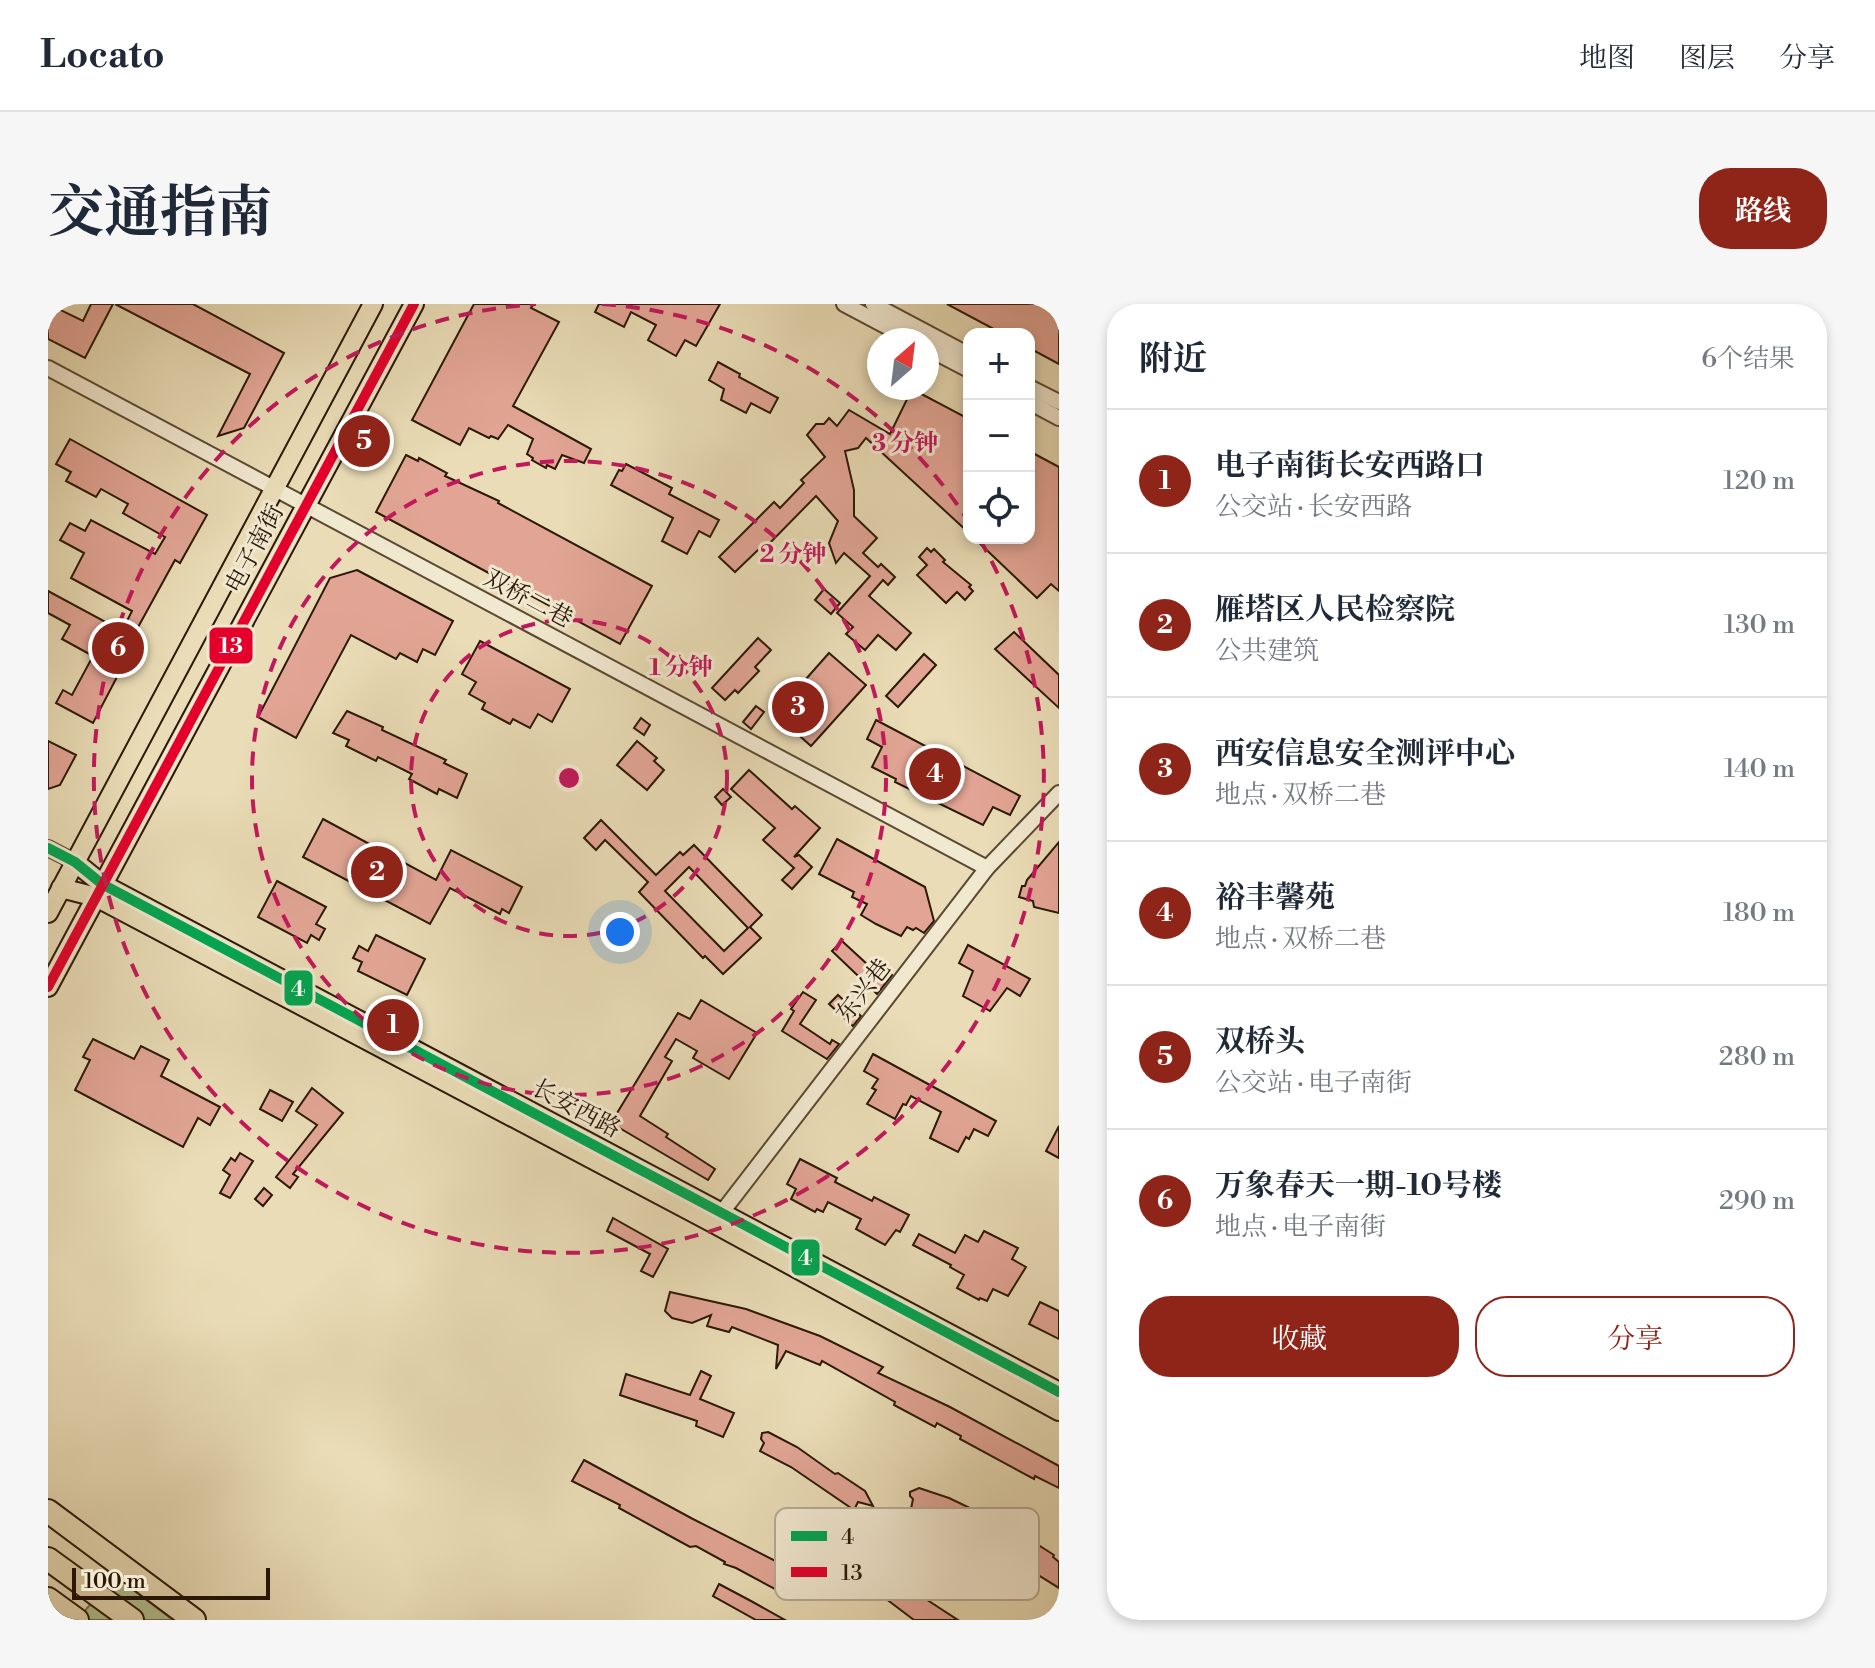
<!DOCTYPE html>
<html lang="zh">
<meta charset="utf-8">
<style>
:root{--surface:#fff;--page:#f6f6f7;--text:#1f2937;--muted:#747a83;--line:#e0e1e3;--accent:#8f2418}
body{margin:0;font-family:"Libre Bodoni","Noto Serif SC",serif;background:var(--page);color:var(--text)}
.controls{position:absolute;right:24px;top:24px;display:grid;overflow:hidden;border-radius:16px;box-shadow:0 4px 12px #0003}
.controls button{width:72px;height:72px;display:grid;place-items:center;padding:0;border:0;border-bottom:2px solid var(--line);background:var(--surface);color:var(--text);font:40px sans-serif}
.compass{position:absolute;left:819px;top:24px;width:72px;height:72px;border-radius:50%;background:var(--surface);box-shadow:0 4px 12px #0003;rotate:28deg}
.scale{position:absolute;left:24px;bottom:20px;width:198px;box-sizing:border-box;padding-left:8px;border:4px solid #2b1806;border-top:0;font-size:22px;line-height:28px;white-space:nowrap;color:#2b1806;-webkit-text-stroke:6px #f1e8d0;paint-order:stroke}
.you{position:absolute;left:572px;top:628px;width:28px;height:28px;margin:-20px;border:6px solid #fff;border-radius:50%;background:#1a73e8;box-shadow:0 0 0 12px #1a73e833}
.badge{display:grid;place-items:center;width:52px;height:52px;border-radius:50%;background:var(--accent);color:#fff;font-size:26px;font-weight:700}
.pin{position:absolute;translate:-50% -50%;border:4px solid #fff;box-shadow:0 2px 8px #0006}
.list{margin:0;padding:0;list-style:none}
h2{display:flex;justify-content:space-between;align-items:center;height:104px;margin:0;padding:0 32px;font-size:34px}
h2 small{font-size:26px;font-weight:400;color:var(--muted)}
.list li{display:grid;grid-template-columns:52px 1fr auto;gap:24px;align-items:center;box-sizing:border-box;height:144px;padding:0 32px;border-top:2px solid var(--line)}
.list b{display:block;font-size:30px;white-space:nowrap}
.list p{margin:0;font-size:26px;white-space:nowrap;color:var(--muted)}
.list em{font-size:26px;font-style:normal;color:var(--muted)}
.actions{display:flex;gap:16px;padding:24px 32px}
.actions a{flex:1;padding:18px 0;border:2px solid var(--accent);border-radius:32px;text-align:center;font-size:28px;color:var(--accent)}
.actions .main{background:var(--accent);color:#fff}
.icon{flex:none;width:44px;height:44px;fill:none;stroke:currentColor;stroke-width:2;stroke-linecap:round;stroke-linejoin:round}
.map{position:relative;flex:none;width:1011px;height:1316px;overflow:hidden;border-radius:32px}
header{display:flex;align-items:center;gap:48px;box-sizing:border-box;height:112px;padding:0 40px;background:var(--surface);border-bottom:2px solid var(--line)}
header strong{font-size:38px}
nav{display:flex;gap:44px;margin-inline-start:auto;font-size:28px}
.intro{display:flex;align-items:center;justify-content:space-between;box-sizing:border-box;height:192px;padding:0 48px}
h1{margin:0;font-size:56px}
.button{padding:20px 36px;border-radius:32px;background:var(--accent);color:#fff;font-size:28px;font-weight:700}
main{display:flex;gap:48px;padding:0 48px}
aside{flex:1;background:var(--surface);border-radius:32px;box-shadow:0 4px 12px #0003}
.map>svg:first-child{display:block}
</style>
<header>
<strong>Locato</strong>
<nav><a>地图</a><a>图层</a><a>分享</a></nav>
</header>
<div class="intro"><h1>交通指南</h1><a class="button">路线</a></div>
<main>
<div class="map">
<svg width="1011" height="1316" viewBox="0 0 1011 1316">
<rect width="100%" height="100%" fill="#e9dcb6"/>
<filter id="stains"><feTurbulence type="fractalNoise" baseFrequency=".0025" numOctaves="4"/><feColorMatrix values="0 0 0 0 .2 0 0 0 0 .09 0 0 0 0 .02 0 0 0 .5 -.17"/></filter>
<radialGradient id="worn" r=".72"><stop offset=".6" stop-color="#630" stop-opacity="0"/><stop offset="1" stop-color="#630" stop-opacity=".3"/></radialGradient>
<polygon fill="#b1c292" stroke="#6e6d4c" stroke-width="2" points="68,1273 125,1316 32,1316 39,1304"/>
<g fill="#e2a595" stroke="#2b1806" stroke-width="2" fill-rule="evenodd">
<polygon points="0,0 35,17 43,0 65,0 37,54 0,35"/>
<polygon points="67,0 145,0 236,49 196,124 170,132 202,70"/>
<polygon points="426,0 486,0 483,4 511,18 465,102 543,145 536,159 514,151 507,165 499,161 498,164 484,156 485,154 479,150 485,135 460,121 450,135 443,132 441,134 421,124 412,141 364,116"/>
<polygon points="551,0 672,0 648,42 637,36 628,52 600,36 608,21 583,8 576,23 547,8"/>
<polygon points="899,0 1011,0 1011,60 981,44 981,30 955,30"/>
<polygon points="670,58 692,70 691,73 730,94 722,109 703,99 698,109 673,96 676,85 661,76"/>
<polygon points="864,85 921,115 921,229 818,134 810,144 797,147 806,186 806,212 829,234 815,249 830,263 833,260 847,273 840,281 835,276 821,292 863,329 848,346 830,331 817,346 798,330 805,323 789,309 822,272 796,249 788,259 781,239 790,217 768,192 714,247 712,244 687,268 671,253 726,198 732,204 756,179 753,176 777,153 759,131 768,120 776,120 781,114 789,122 801,106 842,130"/>
<polygon points="22,135 159,211 132,259 127,256 89,325 93,327 45,419 8,399 15,386 24,391 45,352 14,335 22,321 0,309 0,287 74,327 84,307 23,274 36,249 12,236 22,219 37,227 43,216 107,250 117,233 75,209 80,200 53,185 48,193 18,177 23,168 8,160"/>
<polygon points="981,147 1011,163 1011,287 1003,280 989,294 926,234 981,234"/>
<polygon points="358,151 370,157 371,154 399,169 397,172 451,197 450,199 604,282 572,340 328,208"/>
<polygon points="578,160 624,184 621,190 671,216 662,233 651,227 639,250 614,237 625,214 563,181 571,166 574,167"/>
<polygon points="879,244 883,248 886,245 897,256 895,258 923,281 921,283 925,287 917,296 909,288 898,299 869,271 879,261 871,253"/>
<polygon points="309,266 405,317 387,351 375,345 369,358 352,349 348,355 303,331 248,434 210,413 282,274"/>
<polygon points="776,285 792,299 783,310 767,296"/>
<polygon points="966,328 1011,371 1011,404 947,345"/>
<polygon points="710,334 723,346 707,363 711,367 690,389 687,386 677,396 664,384"/>
<polygon points="432,337 522,385 504,418 490,410 482,424 465,415 462,420 434,405 437,399 421,390 428,378 414,370"/>
<polygon points="781,349 818,381 763,442 727,410"/>
<polygon points="876,350 888,361 850,403 838,392"/>
<polygon points="708,402 716,408 703,425 695,418"/>
<polygon points="299,407 335,423 334,426 398,456 396,459 419,470 409,494 391,485 389,490 361,475 364,470 330,453 328,457 298,442 301,436 285,429"/>
<polygon points="593,414 602,421 596,431 586,424"/>
<polygon points="828,416 972,492 962,511 945,503 935,521 847,478 848,475 824,463 834,443 819,435"/>
<polygon points="0,437 28,451 12,481 0,485"/>
<polygon points="589,437 609,454 606,457 616,466 599,486 569,461"/>
<polygon points="701,466 744,505 747,502 772,524 746,553 751,551 764,563 744,585 734,576 746,564 715,536 727,524 683,485"/>
<polygon points="675,485 683,493 674,501 667,493"/>
<polygon points="275,515 388,576 403,546 474,583 461,609 454,605 452,610 402,584 382,620 255,553"/>
<path d="M553,516l55,55 24,-23 3,3 11,-10 68,70 -12,12 11,11 -38,36 -18,-18 -2,2 -64,-66 9,-10 -43,-42 -9,10 -12,-12zM641,563l59,61 -24,23 -59,-60z"/>
<polygon points="789,535 877,583 886,617 876,629 868,624 865,626 859,623 853,632 828,620 813,611 819,600 804,593 806,588 771,570"/>
<polygon points="1011,538 1011,609 986,603 985,597 971,593 974,582 977,582 979,576"/>
<polygon points="229,577 278,603 268,620 277,625 271,636 263,631 259,639 210,613"/>
<polygon points="328,631 377,655 359,691 310,667 314,658 305,654 311,642 320,647"/>
<polygon points="794,637 832,672 838,665 844,671 829,690 784,647"/>
<polygon points="920,641 982,675 972,692 959,684 942,707 915,692 925,667 911,659"/>
<polygon points="755,688 768,696 752,720 782,740 784,736 791,740 779,755 734,727 746,707 743,705"/>
<polygon points="790,691 813,712 805,722 781,700"/>
<polygon points="653,696 709,729 681,775 645,754 649,747 628,735 617,753 624,757 592,812 620,830 618,833 667,865 660,876 563,819 630,709 642,715"/>
<polygon points="45,735 86,755 93,742 121,756 113,772 172,803 162,821 150,814 135,843 27,786 42,756 35,753"/>
<polygon points="825,750 948,817 940,832 926,825 921,835 918,833 910,848 882,834 893,808 863,792 858,801 855,800 847,815 819,800 828,786 824,784 830,775 816,767"/>
<polygon points="264,784 295,809 245,870 250,873 242,884 228,873 269,821 248,807"/>
<polygon points="222,786 245,798 234,817 212,805"/>
<polygon points="1011,822 1011,854 998,847"/>
<polygon points="192,849 205,857 182,894 172,889 182,871 175,866 183,854 187,857"/>
<polygon points="752,855 789,874 787,878 824,897 826,893 861,911 852,928 848,926 837,941 808,925 813,915 780,898 775,908 769,905 767,908 743,895 748,885 739,880"/>
<polygon points="216,884 224,891 215,902 207,895"/>
<polygon points="565,914 620,945 605,973 593,967 602,950 559,927"/>
<polygon points="936,927 970,944 964,955 978,963 960,992 945,985 939,997 932,994 931,996 909,984 916,971 902,963 903,961 865,941 871,930 907,949 917,931 930,938"/>
<polygon points="622,988 698,1005 772,1032 835,1063 830,1069 902,1103 1011,1162 1011,1184 987,1172 986,1175 912,1135 913,1132 889,1119 887,1123 846,1101 847,1098 774,1057 772,1061 738,1047 728,1065 730,1041 684,1023 681,1028 659,1022 663,1011 644,1019 624,1014 617,1007"/>
<polygon points="992,998 1011,1007 1011,1035 981,1020"/>
<polygon points="653,1067 663,1072 652,1095 686,1109 675,1133 648,1122 649,1117 572,1091 578,1070 642,1091"/>
<polygon points="720,1128 749,1143 787,1170 790,1169 817,1187 825,1202 810,1198 806,1206 743,1163 712,1147 716,1139 713,1135 714,1129"/>
<polygon points="536,1156 643,1214 747,1267 748,1272 738,1291 688,1264 676,1260 677,1258 648,1242 642,1243 622,1232 571,1204 572,1201 524,1177"/>
<polygon points="871,1184 901,1194 972,1228 971,1231 990,1245 992,1242 1006,1251 1005,1253 1011,1258 1011,1284 979,1264 982,1260 950,1241 946,1239 944,1243 895,1218 863,1205 865,1195 862,1192 862,1188"/>
<polygon points="816,1252 847,1275 910,1316 866,1316 801,1267"/>
<polygon points="671,1280 703,1297 737,1316 708,1316 665,1292"/>
</g>
<g fill="none" stroke-linecap="round" stroke-linejoin="round">
<defs>
<g id="minor">
<polyline points="796,0 864,36"/>
<polyline points="825,0 921,51"/>
<polyline points="879,44 921,66"/>
<polyline points="0,64 939,564"/>
<polyline points="981,83 1011,98"/>
<polyline points="981,98 1011,114"/>
<polyline points="0,544 27,558"/>
<polyline points="668,916 939,564 1011,489"/>
</g>
<g id="major">
<polyline points="27,558 54,580 1011,1088"/>
<polyline points="13,584 48,593 667,920 1011,1107"/>
<polyline points="0,609 325,0"/>
<polyline points="0,683 366,0"/>
</g>
<g id="highway">
<polyline points="0,1207 146,1316"/>
<polyline points="0,1255 84,1316"/>
<polyline points="0,1295 29,1316"/>
</g>
</defs>
<use href="#minor" stroke="#5a4932" stroke-width="18"/>
<use href="#major" stroke="#2b1806" stroke-width="22"/>
<use href="#highway" stroke="#2b1806" stroke-width="26"/>
<use href="#minor" stroke="#f1e8d0" stroke-width="14"/>
<use href="#major" stroke="#e9dcb6" stroke-width="18"/>
<use href="#highway" stroke="#e9dcb6" stroke-width="22"/>
<defs>
<polyline id="bus-1" points="0,544 27,558 54,580 1011,1088"/>
<polyline id="bus-2" points="0,683 366,0"/>
</defs>
<use href="#bus-1" stroke="#f1e8d0" stroke-width="16"/>
<use href="#bus-2" stroke="#f1e8d0" stroke-width="16"/>
<use href="#bus-1" stroke="#00a651" stroke-width="10"/>
<use href="#bus-2" stroke="#e4002b" stroke-width="10"/>
</g>
<g fill="none" stroke="#c2185b" stroke-width="4" stroke-dasharray="14 10">
<circle cx="521" cy="474" r="158"/>
<circle cx="521" cy="474" r="317"/>
<path d="M554 0A475 475 0 0 1 919 215M932 236A475 475 0 1 1 488 0"/>
</g>
<g text-anchor="middle" dominant-baseline="central" stroke-width="6" stroke-linejoin="round" paint-order="stroke">
<g font-size="24" fill="#2b1806" stroke="#f1e8d0">
<text transform="translate(207 245) rotate(-62)">电子南街</text>
<text transform="translate(480 295) rotate(28)">双桥二巷</text>
<text transform="translate(816 687) rotate(-52)">东兴巷</text>
<text transform="translate(528 805) rotate(28)">长安西路</text>
</g>
</g>
<rect x="727" y="1204" width="264" height="92" rx="12" fill="#f1e8d0" stroke="#b6aa93" stroke-width="2"/>
<rect x="743" y="1227" width="36" height="10" fill="#00a651"/>
<rect x="743" y="1263" width="36" height="10" fill="#e4002b"/>
<g font-size="22" fill="#2b1806">
<text x="793" y="1240">4</text>
<text x="793" y="1276">13</text>
</g>
<circle cx="521" cy="474" r="12" fill="#c2185b" stroke="#f1e8d0" stroke-width="4"/>
<g font-size="24" text-anchor="middle" font-weight="bold" fill="#c2185b" stroke="#f1e8d0" stroke-width="6" stroke-linejoin="round" paint-order="stroke">
<text x="857" y="147">3 分钟</text>
<text x="745" y="258">2 分钟</text>
<text x="633" y="371">1 分钟</text>
</g>
<g stroke="#f1e8d0" stroke-width="3">
<rect x="160" y="322" width="46" height="39" rx="8" fill="#e4002b"/>
<rect x="235" y="665" width="31" height="38" rx="8" fill="#00a651"/>
<rect x="742" y="934" width="31" height="39" rx="8" fill="#00a651"/>
</g>
<g font-size="22" text-anchor="middle" font-weight="bold" fill="#fff">
<text x="183" y="349">13</text>
<text x="250" y="692">4</text>
<text x="757" y="961">4</text>
</g>
<rect width="100%" height="100%" filter="url(#stains)"/>
<rect width="100%" height="100%" fill="url(#worn)"/>
</svg>
<div class="controls">
<button>+</button>
<button>−</button>
<button><svg class="icon" aria-label="locate" viewBox="0 0 24 24"><circle cx="12" cy="12" r="6"/><path d="M12 2v4M12 18v4M2 12h4M18 12h4"/></svg></button>
</div>
<svg class="compass" viewBox="-18 -18 36 36"><path d="M0-13l5 13h-10z" fill="#e53935"/><path d="M0 13l5-13h-10z" fill="#747a83"/></svg>
<div class="scale">100 m</div>
<div class="you"></div>
<div class="pin badge" style="left:345px;top:721px">1</div>
<div class="pin badge" style="left:329px;top:568px">2</div>
<div class="pin badge" style="left:750px;top:403px">3</div>
<div class="pin badge" style="left:887px;top:470px">4</div>
<div class="pin badge" style="left:316px;top:137px">5</div>
<div class="pin badge" style="left:70px;top:344px">6</div>
</div>
<aside>
<h2>附近<small>6个结果</small></h2>
<ul class="list">
<li><span class="badge">1</span><div><b>电子南街长安西路口</b><p>公交站 · 长安西路</p></div><em>120 m</em></li>
<li><span class="badge">2</span><div><b>雁塔区人民检察院</b><p>公共建筑</p></div><em>130 m</em></li>
<li><span class="badge">3</span><div><b>西安信息安全测评中心</b><p>地点 · 双桥二巷</p></div><em>140 m</em></li>
<li><span class="badge">4</span><div><b>裕丰馨苑</b><p>地点 · 双桥二巷</p></div><em>180 m</em></li>
<li><span class="badge">5</span><div><b>双桥头</b><p>公交站 · 电子南街</p></div><em>280 m</em></li>
<li><span class="badge">6</span><div><b>万象春天一期-10号楼</b><p>地点 · 电子南街</p></div><em>290 m</em></li>
</ul>
<div class="actions"><a class="main">收藏</a><a>分享</a></div>
</aside>
</main>
